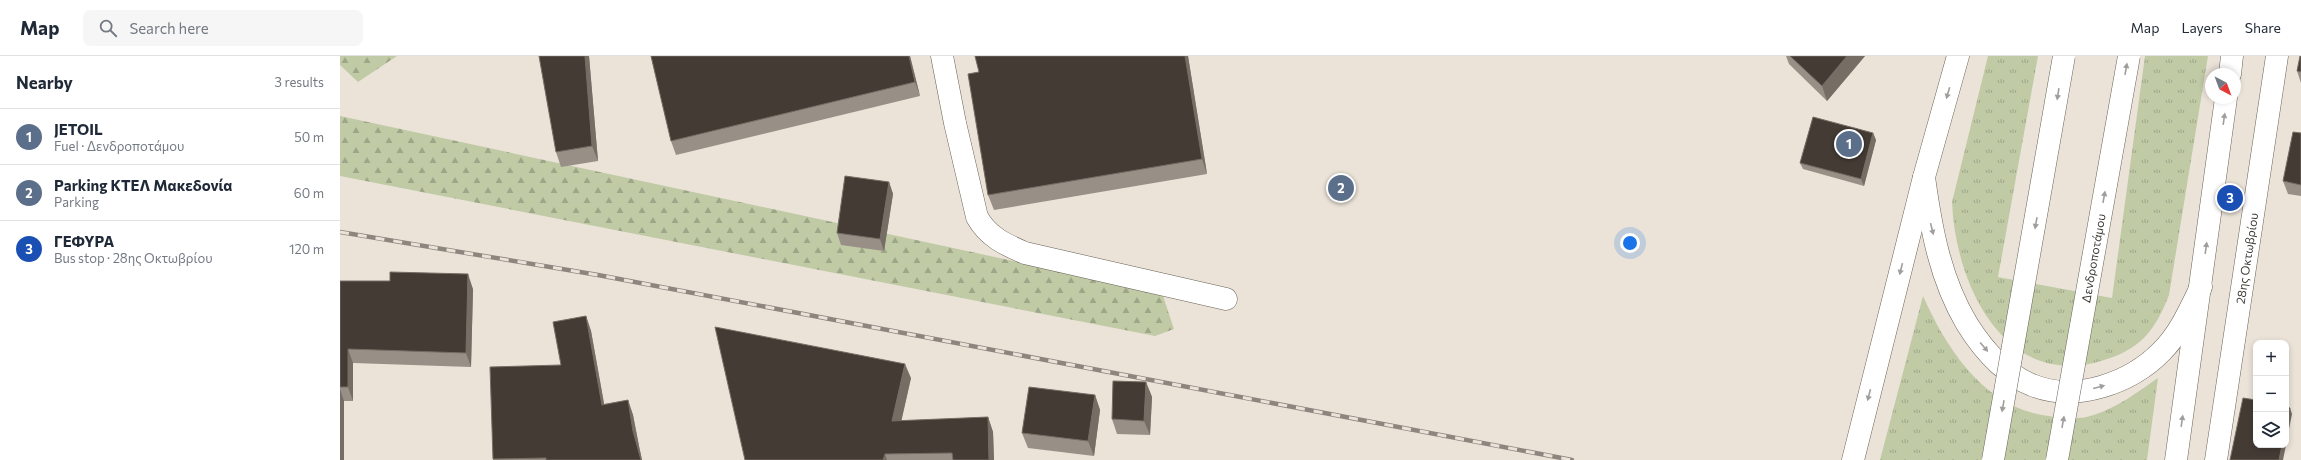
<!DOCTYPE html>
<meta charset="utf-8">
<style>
:root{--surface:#fff;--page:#f6f6f7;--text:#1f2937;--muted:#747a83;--line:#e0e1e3;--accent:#0f766e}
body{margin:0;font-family:Commissioner,sans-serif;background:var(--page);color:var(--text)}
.controls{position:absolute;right:12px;bottom:12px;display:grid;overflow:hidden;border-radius:8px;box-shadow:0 2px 6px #0003}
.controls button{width:36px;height:36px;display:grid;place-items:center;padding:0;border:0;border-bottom:1px solid var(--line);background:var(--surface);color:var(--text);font:20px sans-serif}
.compass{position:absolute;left:1865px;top:12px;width:36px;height:36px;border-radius:50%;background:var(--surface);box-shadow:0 2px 6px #0003;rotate:139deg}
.you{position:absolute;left:1290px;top:187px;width:14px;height:14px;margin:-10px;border:3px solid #fff;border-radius:50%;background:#1a73e8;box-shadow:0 0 0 6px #1a73e833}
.badge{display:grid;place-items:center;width:26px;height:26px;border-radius:50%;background:var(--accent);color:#fff;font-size:13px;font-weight:700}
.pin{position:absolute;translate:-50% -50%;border:2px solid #fff;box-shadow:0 1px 4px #0006}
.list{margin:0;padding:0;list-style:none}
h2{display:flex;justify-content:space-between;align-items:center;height:52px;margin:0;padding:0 16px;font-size:17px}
h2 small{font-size:13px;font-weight:400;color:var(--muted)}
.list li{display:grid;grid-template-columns:26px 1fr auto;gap:12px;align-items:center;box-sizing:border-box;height:56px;padding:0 16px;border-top:1px solid var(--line)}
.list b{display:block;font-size:15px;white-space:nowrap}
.list p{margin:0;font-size:13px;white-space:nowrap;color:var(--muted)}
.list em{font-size:13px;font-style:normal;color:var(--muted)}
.icon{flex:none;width:22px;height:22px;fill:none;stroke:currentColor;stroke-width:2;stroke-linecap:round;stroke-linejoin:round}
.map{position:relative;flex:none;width:1961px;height:404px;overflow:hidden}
header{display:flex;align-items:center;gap:24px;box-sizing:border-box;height:56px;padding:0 20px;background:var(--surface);border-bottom:1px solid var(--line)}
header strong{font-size:19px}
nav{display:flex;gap:22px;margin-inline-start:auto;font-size:14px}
.search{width:280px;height:36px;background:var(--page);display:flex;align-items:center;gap:10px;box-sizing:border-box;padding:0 14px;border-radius:8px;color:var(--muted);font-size:15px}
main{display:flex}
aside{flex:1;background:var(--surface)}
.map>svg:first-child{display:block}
</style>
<header>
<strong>Map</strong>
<div class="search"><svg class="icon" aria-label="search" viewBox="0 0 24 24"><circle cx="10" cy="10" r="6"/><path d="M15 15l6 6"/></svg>Search here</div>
<nav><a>Map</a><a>Layers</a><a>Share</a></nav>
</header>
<main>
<aside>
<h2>Nearby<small>3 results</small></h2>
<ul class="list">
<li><span class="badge" style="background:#5c6f8a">1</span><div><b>JETOIL</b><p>Fuel · Δενδροποτάμου</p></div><em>50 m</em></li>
<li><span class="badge" style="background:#5c6f8a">2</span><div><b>Parking ΚΤΕΛ Μακεδονία</b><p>Parking</p></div><em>60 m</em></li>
<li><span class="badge" style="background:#1a4fb4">3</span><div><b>ΓΕΦΥΡΑ</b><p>Bus stop · 28ης Οκτωβρίου</p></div><em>120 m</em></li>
</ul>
</aside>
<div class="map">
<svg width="1961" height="404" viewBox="0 0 1961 404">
<defs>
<pattern id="grass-tufts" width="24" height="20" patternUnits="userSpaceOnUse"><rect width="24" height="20" fill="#c0cba6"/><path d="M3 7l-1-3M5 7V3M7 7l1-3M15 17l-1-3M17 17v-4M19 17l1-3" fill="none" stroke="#9da688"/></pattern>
<pattern id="forest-firs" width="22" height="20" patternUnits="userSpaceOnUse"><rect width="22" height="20" fill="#c0cba6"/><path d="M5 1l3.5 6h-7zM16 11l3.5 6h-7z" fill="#9da688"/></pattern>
</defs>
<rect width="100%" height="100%" fill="#ebe3d8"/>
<g fill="url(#grass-tufts)">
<path d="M1648,0h50l-40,221 114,21 33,-242h63l-39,239c-14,36 -29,55 -68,66 -97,29 -146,-78 -149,-159z"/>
<path d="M1583,240c26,58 66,118 136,121 8,0 19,2 27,0 27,-6 50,-24 72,-39l-11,82h-267z"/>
</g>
<g fill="url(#forest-firs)">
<polygon points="0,0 57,0 18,26 0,9"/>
<polygon points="0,60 822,237 834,273 815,280 0,120"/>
</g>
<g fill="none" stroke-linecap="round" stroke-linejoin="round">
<defs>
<g id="minor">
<path d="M602,0l13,67 22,94c11,20 29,28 48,36l201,46"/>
<path id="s1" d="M1876,404l61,-404"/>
</g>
<g id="major">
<polyline points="1890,18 1892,0"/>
<path d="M1584,121c7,51 16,102 43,147 15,24 37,50 65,61 43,18 99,-2 130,-34 18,-18 28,-42 39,-64"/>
<polyline points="1513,404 1584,121 1618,0"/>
<polyline points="1836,404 1886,42"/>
</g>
</defs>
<use href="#minor" stroke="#686157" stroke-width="23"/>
<use href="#major" stroke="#686157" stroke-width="23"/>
<use href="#minor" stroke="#fff" stroke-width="22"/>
<use href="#major" stroke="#fff" stroke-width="22"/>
<defs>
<polyline id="rail" points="0,176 258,219 1232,404"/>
</defs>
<use href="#rail" stroke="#8c867f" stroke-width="4.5"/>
<use href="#rail" stroke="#ebe3d8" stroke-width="3" stroke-dasharray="9" stroke-linecap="butt"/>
<defs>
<g id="major-bridge">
<polyline points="1653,404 1724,0"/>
<path id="s2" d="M1717,404l72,-404"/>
</g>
</defs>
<use href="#major-bridge" stroke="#686157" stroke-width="23" stroke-linecap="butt"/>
<use href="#major-bridge" stroke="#fff" stroke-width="22"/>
</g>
<g fill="#988f86">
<polygon points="249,0 258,105 221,111 216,96"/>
<polygon points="311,0 570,0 580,40 336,99 331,85"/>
<polygon points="635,0 848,0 867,118 654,154 648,139 639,16"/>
<polygon points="1446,0 1525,0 1487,45 1449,8"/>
<polygon points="1961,0 1961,27 1957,15"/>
<polygon points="1533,77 1536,84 1524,130 1463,113 1460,107"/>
<polygon points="1961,77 1961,140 1948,138 1943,125"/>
<polygon points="549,126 553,138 544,195 501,189 497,177"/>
<polygon points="0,225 50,225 133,233 131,311 13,307 13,345 4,345 0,404"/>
<polygon points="246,260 251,275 264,348 288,344 293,359 299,390 302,404 153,404 153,403 221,309"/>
<polygon points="571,322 561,365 648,361 653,376 654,404 405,404"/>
<polygon points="806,326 812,341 810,379 777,378 772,363"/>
<polygon points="755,339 760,354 754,400 688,392 682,377"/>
</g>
<g fill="#766d65">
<polygon points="245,0 249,0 258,105 252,90"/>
<polygon points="569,0 570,0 580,40 575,26"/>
<polygon points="845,0 848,0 867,118 862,103"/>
<polygon points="1507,0 1525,0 1487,45 1482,30"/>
<polygon points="1533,77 1536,84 1524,130 1521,123"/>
<polygon points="549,126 553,138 544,195 540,183"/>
<polygon points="128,218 133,233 131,311 126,297"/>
<polygon points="246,260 251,275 267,364 262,349"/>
<polygon points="8,293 13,307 13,345 8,331"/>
<polygon points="565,308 571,322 558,380 552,365"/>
<polygon points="806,326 812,341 810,379 804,365"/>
<polygon points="0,333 4,345 4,404 0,404"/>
<polygon points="755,339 760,354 754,400 748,385"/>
<polygon points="288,344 293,359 299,390 302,404 301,404 293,375"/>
<polygon points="1950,352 1952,358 1946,388 1946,370"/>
<polygon points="648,361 653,376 654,404 649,404"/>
<polygon points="1942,389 1946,389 1943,404 1939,404"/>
<polygon points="545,398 547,404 543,404"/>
</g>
<g fill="#443b34" stroke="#766d65">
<polygon points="199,0 245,0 252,90 216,96"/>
<polygon points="311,0 569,0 575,26 331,85"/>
<polygon points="635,0 845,0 862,103 648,139 628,18 639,16"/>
<polygon points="1450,0 1507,0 1482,30"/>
<polygon points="1960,0 1961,0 1961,16 1957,15"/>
<polygon points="1473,61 1533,77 1521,123 1460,107"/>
<polygon points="1953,76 1961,77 1961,129 1943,125"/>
<polygon points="505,120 549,126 540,183 497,177"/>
<polygon points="50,216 128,218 126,297 8,293 8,331 0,331 0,225 50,225"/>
<polygon points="246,260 262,349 288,344 293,375 301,404 206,404 206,402 153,403 150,311 221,309 213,266"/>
<polygon points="375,271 565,308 552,365 648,361 649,404 613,404 612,397 545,398 543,404 405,404"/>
<polygon points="773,325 806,326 804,365 772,363"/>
<polygon points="689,331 755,339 748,385 682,377"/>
<polygon points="1903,342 1916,344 1916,389 1942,389 1939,404 1890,404"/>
<polygon points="1946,351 1950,352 1946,370"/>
</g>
<defs><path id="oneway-solid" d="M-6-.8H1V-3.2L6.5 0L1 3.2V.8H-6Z"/></defs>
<g fill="#9f9e9c">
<use href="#oneway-solid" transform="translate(1786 13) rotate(-80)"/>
<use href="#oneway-solid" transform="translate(1608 37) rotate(106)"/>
<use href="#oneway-solid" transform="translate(1718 38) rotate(99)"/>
<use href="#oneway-solid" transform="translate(1884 63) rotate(-82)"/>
<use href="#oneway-solid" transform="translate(1764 141) rotate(-80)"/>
<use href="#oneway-solid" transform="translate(1696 167) rotate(100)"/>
<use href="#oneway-solid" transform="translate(1592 173) rotate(76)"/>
<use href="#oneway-solid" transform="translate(1866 192) rotate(-82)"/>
<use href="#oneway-solid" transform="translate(1561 213) rotate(104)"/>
<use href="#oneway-solid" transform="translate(1644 291) rotate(50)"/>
<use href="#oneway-solid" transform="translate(1759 331) rotate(-15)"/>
<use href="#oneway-solid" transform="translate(1529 339) rotate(104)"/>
<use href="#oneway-solid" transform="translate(1663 350) rotate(100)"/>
<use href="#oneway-solid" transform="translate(1842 365) rotate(-82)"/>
<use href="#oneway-solid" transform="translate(1723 366) rotate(-80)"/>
</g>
<g text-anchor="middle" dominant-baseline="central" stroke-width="4" stroke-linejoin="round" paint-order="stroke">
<g font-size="12" fill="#3f3c38" stroke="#ebe3d8">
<text stroke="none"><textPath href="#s2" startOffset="205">Δενδροποτάμου</textPath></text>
<text stroke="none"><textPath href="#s1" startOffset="204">28ης Οκτωβρίου</textPath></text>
</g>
</g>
</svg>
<div class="controls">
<button>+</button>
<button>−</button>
<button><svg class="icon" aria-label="layers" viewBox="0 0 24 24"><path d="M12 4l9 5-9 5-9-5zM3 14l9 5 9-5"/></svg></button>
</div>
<svg class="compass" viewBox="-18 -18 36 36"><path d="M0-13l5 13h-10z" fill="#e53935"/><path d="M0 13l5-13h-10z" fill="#747a83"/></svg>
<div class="you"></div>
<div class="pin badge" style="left:1509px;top:88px;background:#5c6f8a">1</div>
<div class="pin badge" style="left:1001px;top:132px;background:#5c6f8a">2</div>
<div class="pin badge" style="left:1890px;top:142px;background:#1a4fb4">3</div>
</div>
</main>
